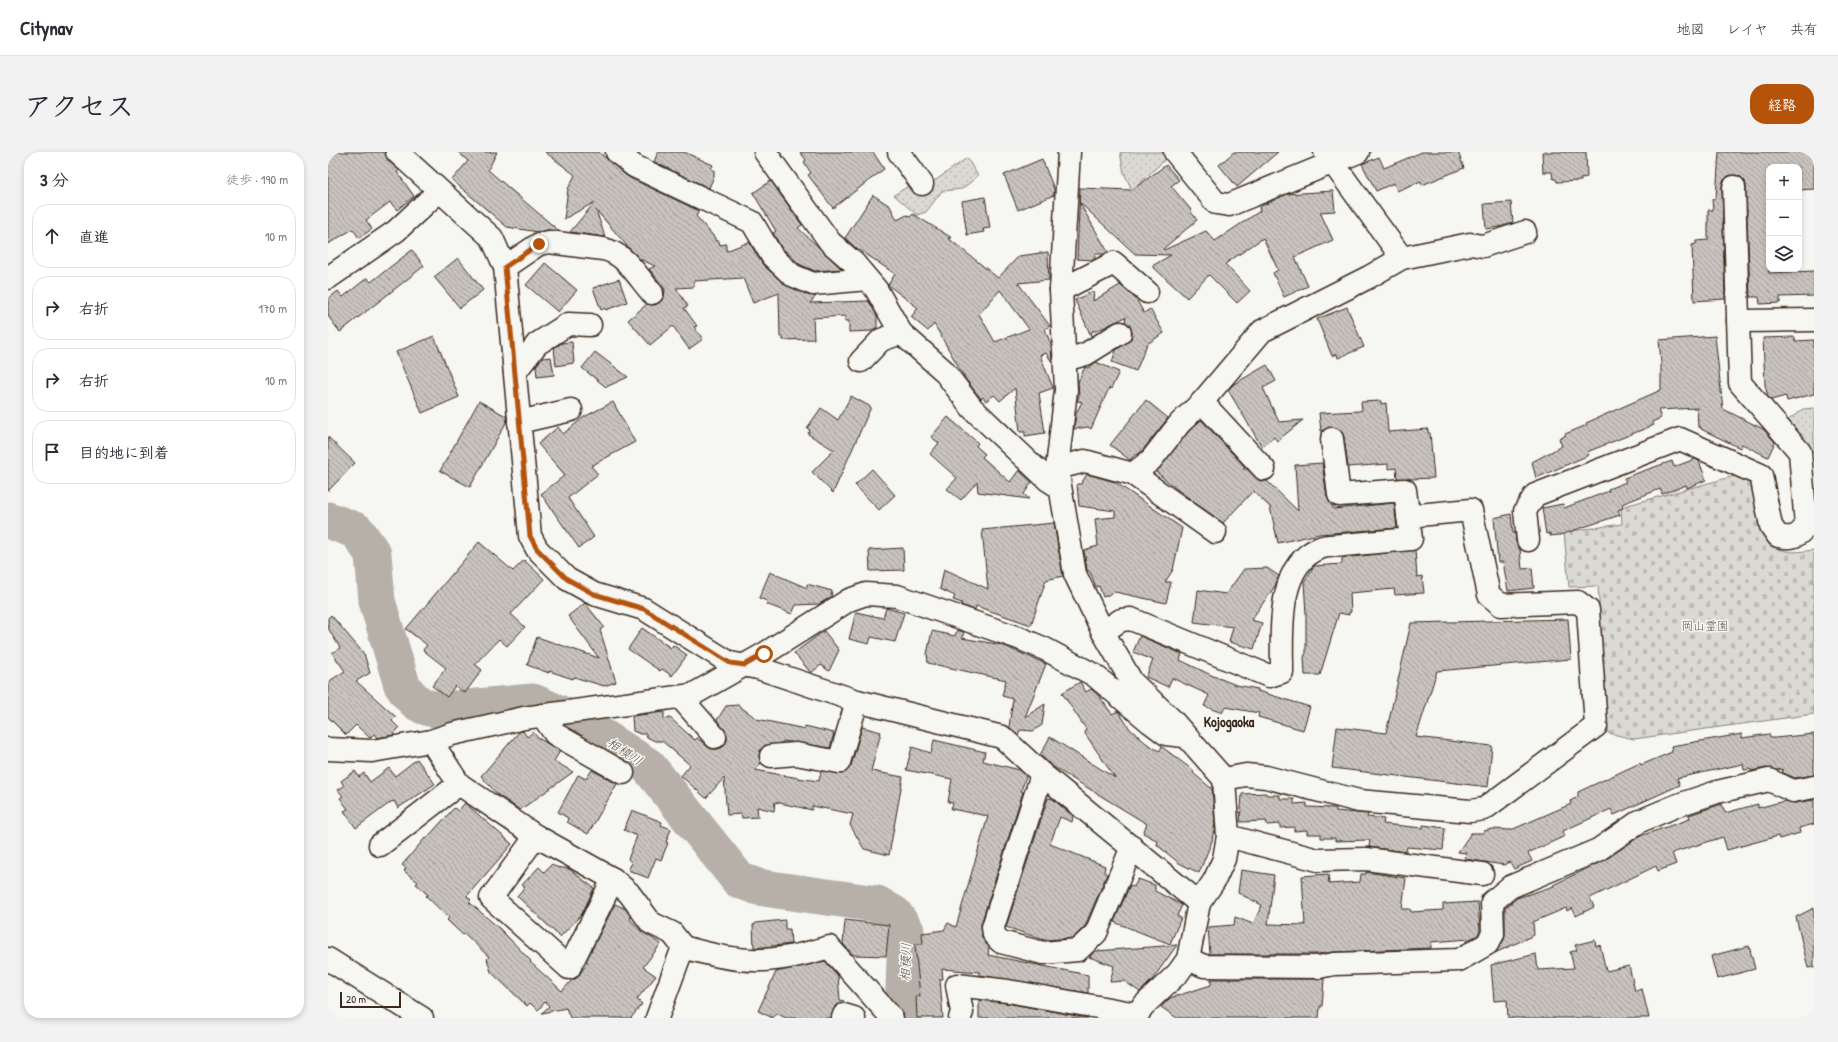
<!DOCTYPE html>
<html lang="ja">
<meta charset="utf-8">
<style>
:root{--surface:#fff;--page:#f2f2f3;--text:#2b2b33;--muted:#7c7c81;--line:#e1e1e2;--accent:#b45309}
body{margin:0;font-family:"Patrick Hand","Klee One",sans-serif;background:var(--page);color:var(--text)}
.controls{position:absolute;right:12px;top:12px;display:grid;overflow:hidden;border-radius:8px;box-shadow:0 2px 6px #0003}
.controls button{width:36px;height:36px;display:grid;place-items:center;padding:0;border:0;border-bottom:1px solid var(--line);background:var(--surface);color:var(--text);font:20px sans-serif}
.scale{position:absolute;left:12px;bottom:10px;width:61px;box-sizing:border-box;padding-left:4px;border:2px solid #3b2a1e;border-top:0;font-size:11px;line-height:14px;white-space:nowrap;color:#3b2a1e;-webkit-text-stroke:3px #f6f6f2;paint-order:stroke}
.stop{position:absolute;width:12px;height:12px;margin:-9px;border:3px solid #b45309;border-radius:50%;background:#fff}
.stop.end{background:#b45309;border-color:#fff;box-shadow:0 1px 4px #0008}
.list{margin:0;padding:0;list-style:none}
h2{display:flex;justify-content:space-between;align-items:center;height:52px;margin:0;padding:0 16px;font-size:17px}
h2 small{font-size:13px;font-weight:400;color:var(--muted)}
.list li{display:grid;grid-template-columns:26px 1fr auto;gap:12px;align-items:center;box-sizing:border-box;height:64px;margin:0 8px 8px;padding:0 8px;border:1px solid var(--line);border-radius:16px}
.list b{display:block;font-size:15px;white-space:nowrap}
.list em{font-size:13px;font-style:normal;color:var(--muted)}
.icon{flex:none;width:22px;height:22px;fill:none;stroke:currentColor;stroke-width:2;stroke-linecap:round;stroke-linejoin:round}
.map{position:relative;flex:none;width:1486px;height:866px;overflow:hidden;border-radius:16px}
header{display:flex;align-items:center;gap:24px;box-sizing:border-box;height:56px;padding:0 20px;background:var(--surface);border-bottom:1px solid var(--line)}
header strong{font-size:19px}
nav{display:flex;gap:22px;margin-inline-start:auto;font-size:14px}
.intro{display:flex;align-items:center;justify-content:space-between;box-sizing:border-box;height:96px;padding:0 24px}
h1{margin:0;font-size:28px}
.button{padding:10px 18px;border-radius:16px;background:var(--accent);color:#fff;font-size:14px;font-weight:700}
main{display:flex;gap:24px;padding:0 24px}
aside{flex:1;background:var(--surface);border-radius:16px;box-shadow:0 2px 6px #0003}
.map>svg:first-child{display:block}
</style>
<header>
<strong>Citynav</strong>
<nav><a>地図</a><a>レイヤ</a><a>共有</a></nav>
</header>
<div class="intro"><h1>アクセス</h1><a class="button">経路</a></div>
<main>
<aside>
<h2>3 分<small>徒歩 · 190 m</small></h2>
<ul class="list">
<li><svg class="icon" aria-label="ahead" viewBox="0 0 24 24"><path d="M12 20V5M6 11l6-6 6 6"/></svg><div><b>直進</b></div><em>10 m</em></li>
<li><svg class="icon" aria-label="right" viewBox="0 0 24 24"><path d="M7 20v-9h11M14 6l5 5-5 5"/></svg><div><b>右折</b></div><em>170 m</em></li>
<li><svg class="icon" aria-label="right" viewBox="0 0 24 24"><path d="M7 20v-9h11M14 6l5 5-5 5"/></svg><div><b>右折</b></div><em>10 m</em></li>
<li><svg class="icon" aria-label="arrive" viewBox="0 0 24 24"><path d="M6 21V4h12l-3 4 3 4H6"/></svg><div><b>目的地に到着</b></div></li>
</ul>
</aside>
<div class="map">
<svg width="1486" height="866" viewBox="0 0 1486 866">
<defs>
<pattern id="cemetery-stones" width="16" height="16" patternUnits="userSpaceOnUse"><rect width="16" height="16" fill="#dad9d3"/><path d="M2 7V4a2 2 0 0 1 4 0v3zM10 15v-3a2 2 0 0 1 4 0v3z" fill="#bcbab5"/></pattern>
<pattern id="park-dots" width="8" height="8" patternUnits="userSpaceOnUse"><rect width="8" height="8" fill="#dad9d3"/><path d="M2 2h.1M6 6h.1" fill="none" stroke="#bcbab5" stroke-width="1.8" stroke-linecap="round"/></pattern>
<pattern id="building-back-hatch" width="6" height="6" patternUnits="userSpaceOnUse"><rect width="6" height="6" fill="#c8c3be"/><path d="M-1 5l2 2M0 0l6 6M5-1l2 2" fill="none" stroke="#a49f9a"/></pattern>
</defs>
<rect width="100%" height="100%" fill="#f6f6f2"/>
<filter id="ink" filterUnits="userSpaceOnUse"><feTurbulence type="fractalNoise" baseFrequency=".025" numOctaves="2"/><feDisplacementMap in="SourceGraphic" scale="8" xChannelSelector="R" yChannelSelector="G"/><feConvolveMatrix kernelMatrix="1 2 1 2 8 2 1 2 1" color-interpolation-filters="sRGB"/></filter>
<g filter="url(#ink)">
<path fill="url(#cemetery-stones)" stroke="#8a8278" d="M1410,323l15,8c4,24 2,61 33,68 8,2 19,0 28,-1v164l-180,25 -26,-6 -10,-147 -29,1 -5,-55 58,-8 -1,-17z"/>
<g fill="url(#park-dots)" stroke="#8a8278">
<polygon points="792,0 838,0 841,4 804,38 796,21"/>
<path d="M639,6l11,18 -16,13 -20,2 -16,21 -9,3 -23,-20c13,-8 26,-17 42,-15z"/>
<polygon points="1486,256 1486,299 1480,300 1459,269 1475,257"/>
</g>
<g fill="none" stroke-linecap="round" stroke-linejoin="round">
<path stroke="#b6b0a9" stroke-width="37" d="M0,368l29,11 16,23 4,47 25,84c11,17 20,24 41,25l90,-8 48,21 67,43 91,114 19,7 19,3 100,14 17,10 12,17 -3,87"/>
</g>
<g fill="url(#building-back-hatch)" stroke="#3b2a1e" fill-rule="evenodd">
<polygon points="0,0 57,0 60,9 71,18 69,20 86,44 69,58 62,50 38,68 44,77 31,86 25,77 0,92"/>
<polygon points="130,0 169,0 160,18 231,79 219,78 210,80 179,75 124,28 140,9"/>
<polygon points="217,0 271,0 300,25 371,59 368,64 387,86 387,89 391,89 392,93 398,92 398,99 421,90 435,113 456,132 480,143 488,144 482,151 541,149 549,164 549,176 545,177 544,179 521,180 521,169 517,169 517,164 485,166 486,187 455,188 455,184 452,185 451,141 425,151 415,126 366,129 366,135 348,136 360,154 356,156 369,174 366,175 375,187 361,197 345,174 322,193 300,168 319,152 326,153 332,150 336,146 337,137 321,117 327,114 312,107 300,95 268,58 277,85 242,80 267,50 236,67 240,37 247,23"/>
<polygon points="330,0 356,0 385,13 383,17 386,18 386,24 381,36 326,10"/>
<polygon points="472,0 545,0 556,17 505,56 480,23 483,21 476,10 478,8"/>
<polygon points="906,0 950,0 909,35 891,13"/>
<polygon points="1094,0 1130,0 1136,16 1094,33 1093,29 1069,39 1066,31 1048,39 1034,12 1051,5 1056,16"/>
<polygon points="1214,0 1258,0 1259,25 1253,26 1253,29 1229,30 1228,27 1225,27 1224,20 1215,20"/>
<polygon points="1391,0 1486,0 1486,37 1471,38 1471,15 1441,15 1441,121 1486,119 1486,144 1452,145 1452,151 1432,152 1431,145 1422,145 1418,35 1417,29 1412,24 1405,23 1400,24 1395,29 1394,35 1397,147 1366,149 1364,93 1368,92 1368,89 1380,88 1380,58 1385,58 1384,47 1388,46"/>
<polygon points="714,7 726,37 726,43 690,58 676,23"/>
<polygon points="838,13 851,28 843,34 864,59 863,60 869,68 835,97 836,98 878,79 887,89 932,59 931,55 959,42 1005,39 1007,59 992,60 1005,88 967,105 980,134 956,145 945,121 950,118 935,86 897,112 922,139 909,151 881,123 859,146 824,114 843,103 807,102 751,50 780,100 776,102 767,102 767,107 765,108 749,107 752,36 804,38"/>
<polygon points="443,29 474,73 470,76 514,117 487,119 471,112 454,96 445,81 448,79 425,41"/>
<path d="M545,43l17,11 7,14 10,-5 3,2 3,-3 39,24h-4l50,40 21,-22 29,-4 1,28 -31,3 32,43 -5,3 6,16 1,17 -6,-9 -6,2 13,33 -14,5 6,40 -20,3v-4h-5l-5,-44 -15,13 -6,-6 -8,6 -3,-4 -2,2 -16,-21 -31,-54 -6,7 -17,-14 7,-9 -30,-23 7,-11 -35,-24 -1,1 -14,-13zM672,138l29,39 -34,13 -16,-28z"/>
<polygon points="657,45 662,76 655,77 656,80 639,83 634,49"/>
<polygon points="1183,50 1185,71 1171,75 1158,77 1156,52"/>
<polygon points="84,98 96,114 12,180 0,164 0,147 10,139 15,145 39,126 43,130"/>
<polygon points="130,106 155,138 132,156 106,125"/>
<polygon points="217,111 249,138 230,160 198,133"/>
<polygon points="291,127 299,150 278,158 277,156 273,158 265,136"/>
<polygon points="792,133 808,147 816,161 822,157 836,181 819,192 808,219 784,210 788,198 803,187 804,180 802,174 797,170 798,165 768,179 764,179 763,184 747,148 766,139 765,149"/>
<polygon points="1019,155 1036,195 1010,206 1009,202 1004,204 989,167"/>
<polygon points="106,184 131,245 94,261 68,200"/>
<polygon points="1387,184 1395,257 1435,277 1447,290 1440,305 1414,292 1412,296 1373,277 1373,275 1370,275 1369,256 1330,258 1333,266 1324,270 1326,273 1259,300 1261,303 1208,326 1204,310 1234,294 1231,287 1237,284 1237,282 1259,273 1258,271 1333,238 1333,211 1331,188"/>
<polygon points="1467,185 1467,189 1486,188 1486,242 1459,249 1458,244 1443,248 1440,245 1437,233 1435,186"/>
<polygon points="244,190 246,211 228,214 226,196 234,191"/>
<polygon points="267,200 300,225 278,235 254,216"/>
<polygon points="223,205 226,223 209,225 208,214 214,206"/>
<polygon points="768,210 791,220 783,237 781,236 763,277 760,275 746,277 748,261 754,250 749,249 751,244 750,230 757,215 760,216"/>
<polygon points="939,213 948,229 935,236 936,238 951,270 975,268 949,289 946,285 934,295 900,238 906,232"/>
<polygon points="523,244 543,255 505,341 484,320 506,298 480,282 482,278 479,276 493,256 510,268"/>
<polygon points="818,248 840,266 814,299 809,303 808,302 802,308 782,293"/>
<polygon points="151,249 178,264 179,269 142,335 112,319"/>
<polygon points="1053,249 1053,252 1058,251 1060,280 1100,277 1100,281 1102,281 1106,326 1083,327 1069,326 1068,316 1060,317 1060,312 1020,315 1016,285 1014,279 1009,276 1003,275 993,279 991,261 1031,259 1034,258 1033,250"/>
<polygon points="285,250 307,290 263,314 270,322 240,346 266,385 251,396 213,342 237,323 210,292 230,275 235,282 256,265"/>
<polygon points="620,265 650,291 648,294 657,302 654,305 682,330 691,318 704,330 696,342 701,347 650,340 649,330 633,348 619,337 629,326 602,302 611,291 603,285"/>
<polygon points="873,268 917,315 915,317 919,317 932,329 939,329 970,359 967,313 994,311 999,345 1006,357 1066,351 1069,376 991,382 950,391 942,355 925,339 895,371 855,342 828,320 861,279"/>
<polygon points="0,285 27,311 0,339"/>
<polygon points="1367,307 1371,309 1378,328 1359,336 1358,333 1334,342 1332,337 1294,352 1295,356 1290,358 1292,363 1232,383 1222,384 1222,381 1218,382 1214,356 1235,352 1236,356 1281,339 1280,337 1298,330 1296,326 1315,319 1344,309 1346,315"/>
<polygon points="544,317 567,343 551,358 527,333"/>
<polygon points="759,322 787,330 854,376 845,418 837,430 843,430 838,451 787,440 775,445 771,434 768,435 762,420 759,418 756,398 770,394 767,367 787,365 787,359 751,354 749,332 753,332"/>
<polygon points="1183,362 1185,381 1187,381 1188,390 1192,397 1194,417 1204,416 1206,436 1180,439 1175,410 1170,410 1166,366"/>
<polygon points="726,371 735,424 718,428 703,473 648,454 647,458 633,453 634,451 625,448 627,444 612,437 616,417 660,437 654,378"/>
<polygon points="151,390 185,419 196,408 216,427 183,462 197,475 179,494 171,487 147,512 154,518 137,541 127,534 119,545 104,534 118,516 95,498 99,493 78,477"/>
<polygon points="575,396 576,418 542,419 541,398"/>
<polygon points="1087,398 1089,425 1094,424 1096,441 1067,443 1066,437 1022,441 1023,460 1021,460 1021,463 1011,461 992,523 977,523 976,505 978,501 978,462 976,430 986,414 1014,412 1014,406"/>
<polygon points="939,416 951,424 947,434 923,468 934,471 926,497 901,490 905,475 866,470 870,438 898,442 916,417"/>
<polygon points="442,420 479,436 479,432 504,439 503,445 491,452 468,453 464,462 438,452 439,449 431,446"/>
<polygon points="257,451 276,475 272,478 288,530 276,534 246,525 245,527 221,519 221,521 199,513 209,485 271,506 240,464"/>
<polygon points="558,456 576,461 567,490 543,485 541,492 521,487 528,460 555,466"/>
<polygon points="3,463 36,502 42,521 28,529 68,565 64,569 71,576 65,583 49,586 46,582 42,586 28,573 18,583 0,565 0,533 3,528 17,519 4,501 12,496 0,476 0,466"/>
<polygon points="1240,467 1243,507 1109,519 1088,585 1164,594 1160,635 1004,616 1009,575 1058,581 1083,471"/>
<polygon points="314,476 343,496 345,493 359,503 344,524 334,517 332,519 300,497"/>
<polygon points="629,478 636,480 634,486 674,493 718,512 697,565 717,552 714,573 705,579 692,578 690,583 681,575 685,547 674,544 678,528 600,511 599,502 604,479 627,484"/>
<polygon points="496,479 511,498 501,519 493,513 483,521 466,501"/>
<polygon points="812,484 854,502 852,508 883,523 908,533 930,537 930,539 982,555 975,578 930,565 931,561 897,555 894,561 876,554 881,543 844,526 840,535 818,525 825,508 805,500"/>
<polygon points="752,530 758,540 763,537 771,544 784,562 790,559 802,577 818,591 831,599 834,595 866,619 865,621 884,637 887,671 884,689 871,721 851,711 829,693 830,689 815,681 819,672 727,616 712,603 722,585 787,626 756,580 758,577 734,541"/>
<polygon points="410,553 429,567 477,577 477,574 506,581 502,596 455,589 454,591 436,594 432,598 431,605 433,611 427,618 476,627 491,629 493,619 515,622 523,614 534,575 553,580 543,619 575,625 561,703 536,697 522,673 525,662 484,654 484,658 447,650 446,659 429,655 430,665 414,666 413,662 399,663 396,626 378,646 353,624 362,613 334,589 327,589 319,585 318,582 312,582 305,579 304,564 336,560 336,567 342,566 367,588 369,586 383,597 390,597 395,595 399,589 399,583 389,568 398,554"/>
<polygon points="195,579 199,585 205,580 210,586 232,599 226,609 245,620 192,658 170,643 153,624 191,580"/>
<polygon points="1414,582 1414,586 1441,582 1442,586 1447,586 1486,582 1486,623 1467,626 1455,621 1454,617 1449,618 1438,616 1423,619 1423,617 1416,618 1415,612 1349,626 1352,633 1286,663 1283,657 1235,679 1237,684 1200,701 1204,709 1186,717 1182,710 1176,713 1137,707 1138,701 1130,700 1143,681 1156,681 1156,679 1164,677 1183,678 1243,652 1242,649 1250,645 1250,640 1312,611 1313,613 1344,600 1343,594"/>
<polygon points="606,588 657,600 655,609 692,618 698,624 693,639 695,640 653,772 654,785 661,795 660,803 760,823 760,841 651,823 651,820 614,817 615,827 612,827 615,866 589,866 588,844 592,844 587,792 595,792 594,781 616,778 620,771 628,775 660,664 623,657 625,651 620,650 624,627 578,618 584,595 603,601"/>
<polygon points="89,607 107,632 70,656 66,649 63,650 28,676 16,659 20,657 12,646 15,644 10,638 16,634 13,629 27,619 31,625 36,621 42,630 61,616 67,624"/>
<polygon points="264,618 289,632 260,682 239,670 240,666 230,660 250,623 258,627"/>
<polygon points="938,641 939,643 952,643 952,647 966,647 966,652 979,651 979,655 1008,656 1008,659 1040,662 1039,665 1056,667 1055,672 1095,676 1095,673 1117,676 1115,698 1079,695 1078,700 1041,695 1042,688 1007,689 1007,686 993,686 993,682 979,682 979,678 966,679 966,675 952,676 952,672 939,673 938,669 912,670 914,642"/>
<polygon points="720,646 725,647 745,664 744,670 732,665 722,692 777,714 776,720 779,722 757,774 745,786 716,788 678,775"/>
<polygon points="1486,648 1486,672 1471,676 1472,681 1451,687 1450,684 1399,698 1395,685 1344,701 1348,712 1330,719 1328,714 1262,746 1266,755 1248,764 1244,756 1239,759 1238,756 1205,770 1206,783 1167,801 1176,788 1177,782 1177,756 1189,746 1226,734 1225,733 1277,708 1312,684 1362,667 1361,663 1394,652 1397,661 1430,652 1430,656 1456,649 1467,651"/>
<polygon points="137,651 184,692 139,744 143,748 141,750 172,777 203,809 202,810 234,839 244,828 249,826 260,810 258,809 287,752 298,757 303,765 302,767 313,779 333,792 315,815 328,824 309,847 314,852 303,866 242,866 238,856 214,861 221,854 217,850 210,858 202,851 199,854 163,820 159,807 161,805 136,781 135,783 119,768 121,766 98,744 100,743 88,732 90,730 76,719 78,716 74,713 97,686 98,687 126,656 130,659"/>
<polygon points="304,658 334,670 333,673 343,677 338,690 340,691 333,708 328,706 320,726 300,718 304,711 300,707 309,684 296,678"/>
<polygon points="224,712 228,715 241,717 266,736 254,762 232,785 189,744 197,735 194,733 211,715 216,720"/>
<polygon points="913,718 946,723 940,772 977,773 974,724 1000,722 1001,732 1032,730 1033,722 1038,722 1038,720 1078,726 1074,757 1082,757 1083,760 1115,758 1115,752 1150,750 1152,779 1150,783 1142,787 1103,790 1103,796 1006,800 990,802 882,802 880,775 906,773 907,765 925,772 934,753 910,741"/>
<polygon points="810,727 827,733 827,739 854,753 849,764 853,766 842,792 786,770 802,733 806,735"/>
<polygon points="1486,756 1486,815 1480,816 1468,765"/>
<polygon points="457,768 457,777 462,777 463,792 426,796 425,773 427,773 427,771"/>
<polygon points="517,768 561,773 558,804 525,803 515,792"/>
<polygon points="1267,788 1268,794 1272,793 1278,819 1301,814 1307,839 1314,837 1321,866 1180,866 1179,848 1166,849 1163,813 1208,802 1210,818 1246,816 1242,800 1249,798 1247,793"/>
<polygon points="849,793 824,828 812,840 796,829 782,830 786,814 761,805 768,799"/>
<polygon points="1421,794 1427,817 1389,827 1383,804"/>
<polygon points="497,809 510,824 512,848 516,849 516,851 507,854 503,866 458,866 448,861 445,866 430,859 448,820"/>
<polygon points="883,827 996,827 994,855 992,854 991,866 849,866 833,855 842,846 883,833"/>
<polygon points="651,848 678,851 760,866 651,866"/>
</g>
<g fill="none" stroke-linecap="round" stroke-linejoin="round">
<defs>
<g id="minor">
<polyline points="69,0 164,86 177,115 202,384 209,397 239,427 266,442 316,457 402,511 430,516 529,549 674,585 714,622 871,751"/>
<polyline points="289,0 306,14 424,70 444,104 464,123 485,132 539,127"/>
<polyline points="437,0 502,90 526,111 548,137 573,181 615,218 644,256 720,328 731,335"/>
<polyline points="571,0 594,32"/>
<polyline points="741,0 733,138 738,238 729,316 747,422 775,480 804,530 844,568 896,627 897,642 900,684 896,707 886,729 871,751 860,807 850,821 814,855 808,866"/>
<polyline points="847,0 888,51 901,53 1030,0"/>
<polyline points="997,0 1074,106"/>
<path d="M177,115l34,-23 10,-2 54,7c22,4 35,28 49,44"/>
<polyline points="0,126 68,79 111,39"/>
<polyline points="733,138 786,111 819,140"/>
<polyline points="1410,169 1486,168"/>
<polyline points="737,208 758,202 792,181"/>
<polyline points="533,209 553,188 573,181"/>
<polyline points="187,220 209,192 240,172 262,173"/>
<polyline points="874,250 936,317"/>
<polyline points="191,270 243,258"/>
<polyline points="729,316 757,309 805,322 887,380"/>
<polyline points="805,322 823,308 852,271 874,250 934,179 1041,125 1074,106 1142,92 1155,94 1197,80"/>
<path d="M1200,388l-3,-29 10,-16 145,-56 81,36 10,51 7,10c14,3 20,1 28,-10l-6,-74 -60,-69 -6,-196"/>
<path d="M775,480l18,-12 10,-1 138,57 13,-4c0,-39 -6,-107 38,-124 7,-3 17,-2 24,-3 22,-2 45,-4 67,-6l-6,-49 -66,5 -7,-56"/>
<polyline points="352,545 387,585"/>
<polyline points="214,563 227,582 295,621"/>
<polyline points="103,589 131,632 208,684 285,727 301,741 323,771 344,781 355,795 329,866"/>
<polyline points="0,597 44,599 103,589 124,582 196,566 364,543 436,502 521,448 538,442 569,444 691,486 717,497 766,523 822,570 838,582 856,584"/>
<polyline points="443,604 468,602 511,610 529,549"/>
<polyline points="714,622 665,775 666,783 673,790 715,801 750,798 768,781 804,695"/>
<polyline points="896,627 918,623 938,625 1031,649 1142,659 1156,657 1268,574 1260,458 1250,450 1173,453 1161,443 1143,358 1080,364"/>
<polyline points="208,684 163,746 241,816 285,727"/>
<polyline points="900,684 990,708 1038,707 1154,722"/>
<polyline points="52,693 131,632"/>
<path d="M355,795c58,17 88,18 146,0l63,71"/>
<polyline points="0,807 94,866"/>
<polyline points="860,807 876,814 991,815 1006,812 1131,808 1159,792 1165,782 1164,750 1182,735 1270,698 1312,669 1350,653 1389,640 1441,628 1465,639 1486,635"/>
<polyline points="515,866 516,863 526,866"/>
<polyline points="632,866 634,860 629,833 680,839 809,862"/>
</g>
</defs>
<use href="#minor" stroke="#3b2a1e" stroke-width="25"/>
<use href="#minor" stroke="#f6f6f2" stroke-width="22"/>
</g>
</g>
<g fill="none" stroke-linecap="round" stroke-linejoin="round" filter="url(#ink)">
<polyline stroke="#b45309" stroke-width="5" points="211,92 177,115 202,384 209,397 239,427 266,442 316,457 402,511 417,513 436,502"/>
</g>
<g text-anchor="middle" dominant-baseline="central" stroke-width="3" stroke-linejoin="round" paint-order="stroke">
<g font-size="12" fill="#63564b" stroke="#f6f6f2">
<text x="1377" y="473">岡山霊園</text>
</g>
<g font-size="13" font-style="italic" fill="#605248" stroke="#f6f6f2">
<text transform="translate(297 599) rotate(33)">相模川</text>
<text transform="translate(577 810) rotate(-88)">相模川</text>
</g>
<g font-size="14" font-weight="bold" fill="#3b2a1e" stroke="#f6f6f2">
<text x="901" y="569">Kojogaoka</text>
</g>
</g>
</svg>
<div class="controls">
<button>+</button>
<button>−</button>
<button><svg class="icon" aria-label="layers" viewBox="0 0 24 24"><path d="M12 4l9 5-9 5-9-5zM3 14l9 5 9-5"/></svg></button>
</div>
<div class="scale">20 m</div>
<div class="stop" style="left:436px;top:502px"></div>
<div class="stop end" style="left:211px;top:92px"></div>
</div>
</main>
